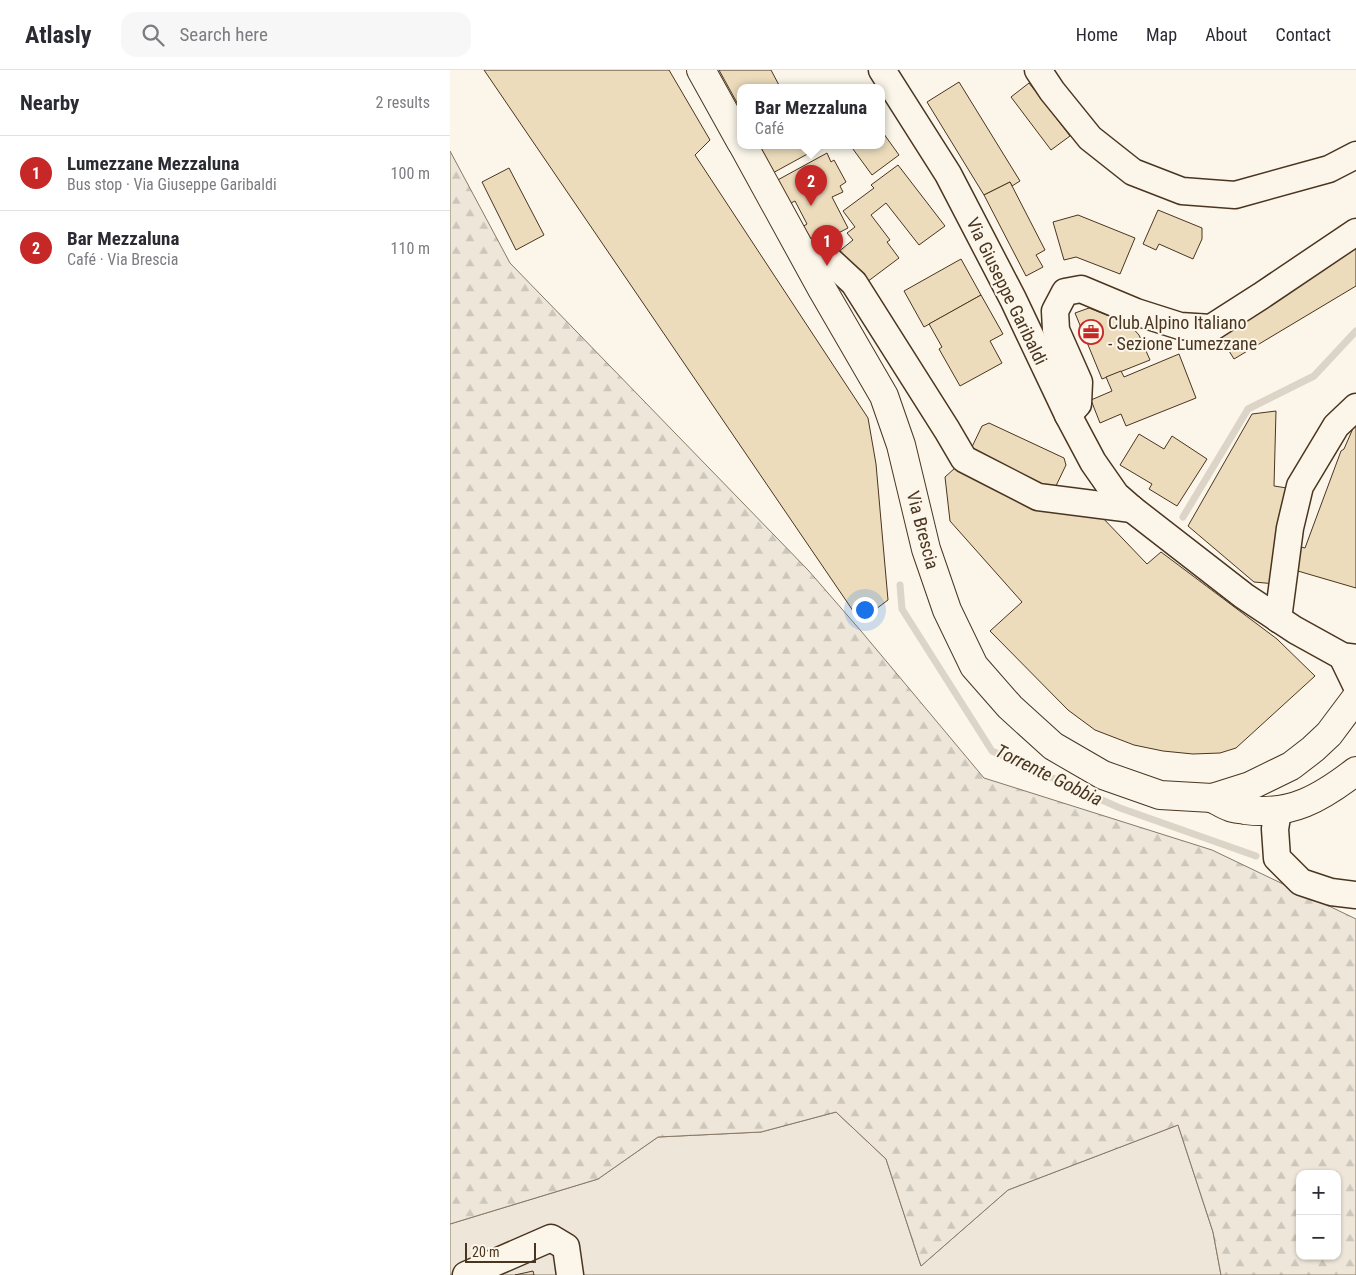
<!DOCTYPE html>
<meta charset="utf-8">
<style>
:root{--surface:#fff;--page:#f7f7f7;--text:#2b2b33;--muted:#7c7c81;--line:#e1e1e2;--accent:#c62828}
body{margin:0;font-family:"Roboto Condensed",sans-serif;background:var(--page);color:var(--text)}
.controls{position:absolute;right:15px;bottom:15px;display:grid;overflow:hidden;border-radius:10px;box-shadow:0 1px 4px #0004}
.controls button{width:45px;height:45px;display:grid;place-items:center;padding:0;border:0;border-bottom:1px solid var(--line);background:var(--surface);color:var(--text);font:25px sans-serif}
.scale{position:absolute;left:15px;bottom:12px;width:71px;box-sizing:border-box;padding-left:5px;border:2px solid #4a3520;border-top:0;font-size:14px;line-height:18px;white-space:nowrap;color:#4a3520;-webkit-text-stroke:4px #fbf6e9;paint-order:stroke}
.you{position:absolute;left:414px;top:539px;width:18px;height:18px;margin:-12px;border:4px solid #fff;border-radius:50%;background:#1a73e8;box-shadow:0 0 0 8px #1a73e833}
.badge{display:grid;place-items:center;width:32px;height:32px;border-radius:50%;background:var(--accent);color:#fff;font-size:16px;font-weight:700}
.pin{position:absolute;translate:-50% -41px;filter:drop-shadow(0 1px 2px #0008)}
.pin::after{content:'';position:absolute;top:26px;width:18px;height:15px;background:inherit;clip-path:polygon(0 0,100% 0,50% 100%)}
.popup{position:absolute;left:287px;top:14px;width:148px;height:65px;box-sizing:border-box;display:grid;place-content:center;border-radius:10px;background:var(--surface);filter:drop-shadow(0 1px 4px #0005);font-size:16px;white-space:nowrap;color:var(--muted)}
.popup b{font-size:19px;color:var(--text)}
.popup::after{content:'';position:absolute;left:50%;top:100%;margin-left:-10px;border:10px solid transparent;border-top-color:var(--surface)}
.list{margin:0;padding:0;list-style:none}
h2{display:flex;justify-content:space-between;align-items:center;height:65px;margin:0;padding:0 20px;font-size:21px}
h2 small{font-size:16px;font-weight:400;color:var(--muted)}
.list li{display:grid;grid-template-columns:32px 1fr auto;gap:15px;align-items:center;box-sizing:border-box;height:75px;padding:0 20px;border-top:1px solid var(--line)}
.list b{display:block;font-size:19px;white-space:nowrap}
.list p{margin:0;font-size:16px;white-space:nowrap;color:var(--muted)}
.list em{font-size:16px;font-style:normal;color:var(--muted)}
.icon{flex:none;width:28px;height:28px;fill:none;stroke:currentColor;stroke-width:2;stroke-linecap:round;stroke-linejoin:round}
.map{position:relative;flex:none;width:906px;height:1205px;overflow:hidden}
header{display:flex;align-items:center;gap:30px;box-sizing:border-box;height:70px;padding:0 25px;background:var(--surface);border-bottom:1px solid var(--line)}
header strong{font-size:24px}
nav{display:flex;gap:28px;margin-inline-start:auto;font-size:18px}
.search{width:350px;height:45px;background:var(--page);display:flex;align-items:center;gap:12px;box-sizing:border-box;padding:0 18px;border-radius:15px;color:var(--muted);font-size:19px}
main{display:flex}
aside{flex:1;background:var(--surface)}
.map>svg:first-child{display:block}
</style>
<header>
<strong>Atlasly</strong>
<div class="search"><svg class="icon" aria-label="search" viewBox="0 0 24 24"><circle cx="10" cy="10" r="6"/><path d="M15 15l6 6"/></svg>Search here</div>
<nav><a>Home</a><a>Map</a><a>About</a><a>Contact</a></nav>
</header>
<main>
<aside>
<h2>Nearby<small>2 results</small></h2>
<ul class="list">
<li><span class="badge">1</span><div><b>Lumezzane Mezzaluna</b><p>Bus stop · Via Giuseppe Garibaldi</p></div><em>100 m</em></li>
<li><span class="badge">2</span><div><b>Bar Mezzaluna</b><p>Café · Via Brescia</p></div><em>110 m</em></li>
</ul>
</aside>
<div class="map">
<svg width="906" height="1205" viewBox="0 0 906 1205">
<defs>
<pattern id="forest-firs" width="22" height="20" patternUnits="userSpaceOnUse" patternTransform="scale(1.25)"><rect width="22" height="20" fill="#ede6d9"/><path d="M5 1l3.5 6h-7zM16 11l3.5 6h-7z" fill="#cdc6ba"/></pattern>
</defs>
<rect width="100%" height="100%" fill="#fbf6e9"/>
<polygon fill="#ede6d9" stroke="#887966" points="386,1042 436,1089 471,1196 558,1120 728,1055 763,1162 771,1205 0,1205 0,1154 148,1109 208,1067 311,1062"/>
<path fill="url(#forest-firs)" stroke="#887966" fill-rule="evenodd" d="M0,81l60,112 298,307 53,61 123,147 228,72 144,69v356h-135l-8,-43 -35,-107 -170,65 -87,76 -35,-107 -50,-47 -75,20 -103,5 -60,42 -148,45zM850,1104h37v82h-37z"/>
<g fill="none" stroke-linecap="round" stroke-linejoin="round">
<g stroke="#dcd4c6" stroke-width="7">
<polyline points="733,447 798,339 864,306 906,261"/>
<polyline points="450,515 452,539 542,681 670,738 806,786"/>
</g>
</g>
<g fill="#ecdcbc" stroke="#4a3520">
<polygon points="34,0 219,0 260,70 245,85 418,348 426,394 438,530 410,551"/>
<polygon points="269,0 321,0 330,17 291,17 291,40"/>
<polygon points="509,12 570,111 562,116 560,112 534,125 477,32"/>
<polygon points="579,13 620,66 601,80 561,27"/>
<polygon points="431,60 449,85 422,105 400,75 431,75"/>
<polygon points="310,75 371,75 372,76 321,104 308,80 312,79"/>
<polygon points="377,83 381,92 384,90 396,112 390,116 393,122 382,127 398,158 363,176 352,157 357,154 345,131 337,135 324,112"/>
<polygon points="448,95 495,156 469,175 436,133 421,145 440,170 437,172 449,188 413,215 387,183 403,170 397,163 405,157 393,141 424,118 421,115"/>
<polygon points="59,98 94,165 66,180 32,112"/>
<polygon points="560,112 595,180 586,185 593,197 576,206 534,125"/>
<polygon points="708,140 752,158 752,169 743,189 709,174 706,180 693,174"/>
<polygon points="628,145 685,168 670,204 626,187 614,190 603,152"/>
<polygon points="906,175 906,216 784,289 769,265"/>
<polygon points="511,189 531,225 474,257 454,221"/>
<polygon points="531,225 553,264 540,271 552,293 510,316 489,279 492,277 479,254"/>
<polygon points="639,238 679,254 689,265 700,290 652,309 625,243"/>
<polygon points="729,284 746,328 676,356 671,344 650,353 641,330 662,321 656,307 671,301 674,307"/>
<polygon points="826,341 824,416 837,418 826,514 804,512 738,456 802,344"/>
<polygon points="539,353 614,388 616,395 604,420 520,381 532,356"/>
<polygon points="904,356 906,357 906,518 841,499 847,476 855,478 891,381 894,379"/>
<polygon points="689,364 714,379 722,366 757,389 727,436 699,419 702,414 670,395"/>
<polygon points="505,398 586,436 650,445 697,494 711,482 827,569 865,606 786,678 770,683 743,684 713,681 684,675 645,660 618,640 540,561 572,532 500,451 495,407"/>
<polygon points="83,1201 84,1205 65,1205"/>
</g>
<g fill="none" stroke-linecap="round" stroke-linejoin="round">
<defs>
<g id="minor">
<polyline points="432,0 498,104 563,229 618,345 643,392 666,425 682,439 794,526 845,560 892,586 906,588"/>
<polyline points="588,0 602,21 640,68 683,102 732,121 785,125 879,99 906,85"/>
<polyline points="351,180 376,187 404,213 497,360 514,389 588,427 682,439"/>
<polyline points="618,345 628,334 629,312 606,260 605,241 615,222 631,219 686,242 730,256 761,258 811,226 906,162"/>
<polyline points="828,549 840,458 850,416 886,356 906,337"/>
<polyline points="892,586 906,615"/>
<polyline points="828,741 825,759 827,788 851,812 881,822 906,825"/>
<polyline points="16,1205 101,1168 116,1177 120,1205"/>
</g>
<g id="major">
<polyline points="251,0 291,72"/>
<polyline points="293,75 372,219 434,326 451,375 476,479 497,540 524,596 560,637 603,676 653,705 710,725 762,728 800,716 841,696 863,679 879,664 906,628"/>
<path d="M762,728c6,3 12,7 18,9 5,2 10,2 15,3 46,6 76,-12 111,-39"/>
</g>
</defs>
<use href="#minor" stroke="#4a3520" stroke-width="29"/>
<use href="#major" stroke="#4a3520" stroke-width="30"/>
<use href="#minor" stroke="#fbf6e9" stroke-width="26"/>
<use href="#major" stroke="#fbf6e9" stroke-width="28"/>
</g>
<defs>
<symbol id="office-ring" viewBox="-11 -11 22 22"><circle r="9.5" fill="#fbf6e9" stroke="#c62828" stroke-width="1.5"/><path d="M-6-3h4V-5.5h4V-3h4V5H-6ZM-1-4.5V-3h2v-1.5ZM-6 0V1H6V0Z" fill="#c62828"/></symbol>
</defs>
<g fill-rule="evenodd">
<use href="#office-ring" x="627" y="248" width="28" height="28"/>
</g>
<g text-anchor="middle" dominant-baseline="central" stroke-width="4" stroke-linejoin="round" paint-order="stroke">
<g font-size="18" fill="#4a3520" stroke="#fbf6e9">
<text transform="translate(557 221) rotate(64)">Via Giuseppe Garibaldi</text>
<text transform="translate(473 460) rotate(75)">Via Brescia</text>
</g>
<g font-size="18" fill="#4a3520" stroke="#fbf6e9" text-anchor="start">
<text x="658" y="252">Club Alpino Italiano<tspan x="658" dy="21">- Sezione Lumezzane</tspan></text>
</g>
<g font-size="19" font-style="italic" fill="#4a3520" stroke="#fbf6e9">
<text transform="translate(599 705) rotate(26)">Torrente Gobbia</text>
</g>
</g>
</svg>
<div class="controls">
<button>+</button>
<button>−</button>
</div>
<div class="scale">20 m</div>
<div class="you"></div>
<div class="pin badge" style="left:377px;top:196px">1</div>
<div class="pin badge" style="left:361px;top:136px">2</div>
<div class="popup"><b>Bar Mezzaluna</b>Café</div>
</div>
</main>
